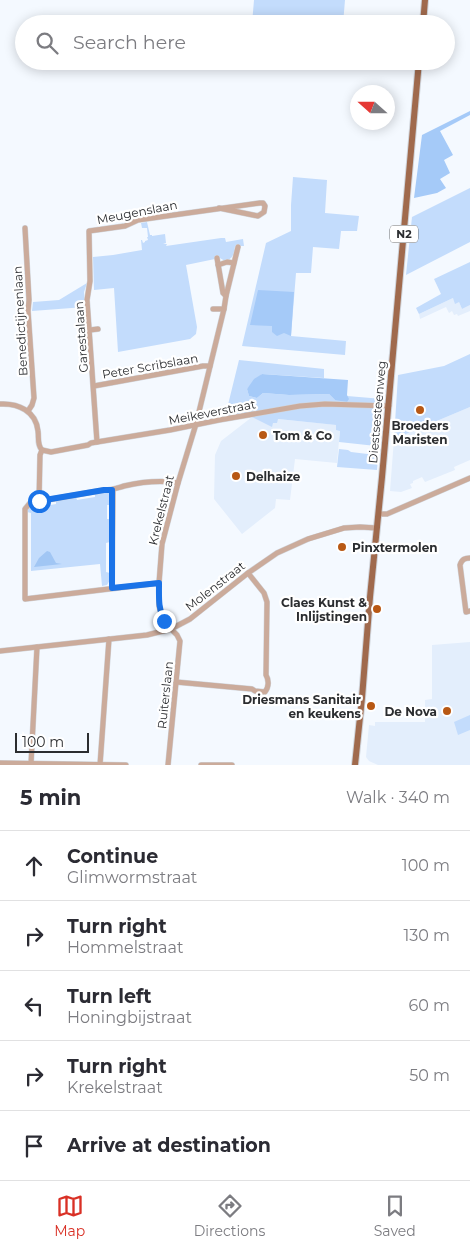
<!DOCTYPE html>
<meta charset="utf-8">
<style>
:root{--surface:#fff;--page:#f7f7f7;--text:#2b2b33;--muted:#7c7c81;--line:#e1e1e2;--accent:#d93025}
body{margin:0;font-family:Montserrat,sans-serif;background:var(--page);color:var(--text)}
.compass{position:absolute;left:350px;top:85px;width:45px;height:45px;border-radius:50%;background:var(--surface);box-shadow:0 2px 12px #0003;rotate:291deg}
.scale{position:absolute;left:15px;bottom:12px;width:74px;box-sizing:border-box;padding-left:5px;border:2px solid #2b2d30;border-top:0;font-size:14px;line-height:18px;white-space:nowrap;color:#2b2d30;-webkit-text-stroke:4px #fff;paint-order:stroke}
.stop{position:absolute;width:15px;height:15px;margin:-11px;border:4px solid #1a73e8;border-radius:50%;background:#fff}
.stop.end{background:#1a73e8;border-color:#fff;box-shadow:0 1px 5px #0008}
.list{margin:0;padding:0;list-style:none}
h2{display:flex;justify-content:space-between;align-items:center;height:65px;margin:0;padding:0 20px;font-size:21px}
h2 small{font-size:16px;font-weight:400;color:var(--muted)}
.list li{display:grid;grid-template-columns:32px 1fr auto;gap:15px;align-items:center;box-sizing:border-box;height:70px;padding:0 20px;border-top:1px solid var(--line)}
.list b{display:block;font-size:19px;white-space:nowrap}
.list p{margin:0;font-size:16px;white-space:nowrap;color:var(--muted)}
.list em{font-size:16px;font-style:normal;color:var(--muted)}
.icon{flex:none;width:28px;height:28px;fill:none;stroke:currentColor;stroke-width:2;stroke-linecap:round;stroke-linejoin:round}
.map{position:relative;flex:none;width:470px;height:765px;overflow:hidden}
.search{position:absolute;background:var(--surface);box-shadow:0 2px 12px #0003;left:15px;right:15px;top:15px;height:55px;display:flex;align-items:center;gap:12px;box-sizing:border-box;padding:0 18px;border-radius:28px;color:var(--muted);font-size:19px}
.sheet{height:415px;background:var(--surface)}
nav{display:flex;justify-content:space-around;align-items:center;box-sizing:border-box;height:70px;border-top:1px solid var(--line);background:var(--surface);font-size:14px;color:var(--muted)}
nav a{display:grid;justify-items:center;gap:2px}
nav .on{color:var(--accent)}
.map>svg:first-child{display:block}
</style>
<div class="map">
<svg width="470" height="765" viewBox="0 0 470 765">
<rect width="100%" height="100%" fill="#f4f9ff"/>
<g fill="#e3eefc">
<polygon points="453,298 459,302 462,309 470,305 470,311 458,316 457,314 454,315 452,311 449,313 446,307 420,319 419,314"/>
<polygon points="470,407 470,460 454,467 455,470 425,482 422,477 413,481 413,483 410,484 412,488 401,492 390,491 394,439"/>
<polygon points="252,417 277,423 277,419 337,425 340,430 337,463 295,459 290,500 276,499 275,508 242,534 214,499 215,455 221,441"/>
<polygon points="470,642 470,765 378,765 369,761 366,757 369,725 375,726 375,722 425,722 425,700 432,699 432,645"/>
</g>
<g fill="#c3dcfc">
<polygon points="254,0 345,0 343,24 252,24"/>
<polygon points="293,177 327,180 325,213 359,216 357,231 341,231 339,249 313,247 311,273 296,273 291,336 346,341 345,355 242,346 266,243 291,231 291,205"/>
<polygon points="470,188 470,242 406,275 412,217"/>
<path d="M147,222l3,13h2v1l13,-2 1,9 -3,1h4l-1,2 55,-8h4l1,4 17,-3 1,7h-9c-1,8 -2,13 -10,15l-7,-4 -3,1v1l-29,6 11,62 -1,7 -6,5 -72,13 -4,-64 -20,2 -1,-33 20,-2 29,-5 -1,-10h1l1,3 2,-1v-1l3,-1 -1,-3h1l-1,-9h-5l-1,-5z"/>
<polygon points="470,262 470,305 462,309 459,302 455,304 453,298 419,314 416,308 441,294 434,279"/>
<polygon points="87,283 84,292 85,307 32,311 33,302 59,300"/>
<polygon points="470,354 470,407 394,439 398,375 444,366"/>
<polygon points="239,360 324,369 324,378 262,374 247,389 249,396 257,398 263,393 289,395 329,394 335,400 347,396 383,399 379,443 376,446 339,442 340,431 336,430 336,425 278,419 277,423 273,423 272,427 252,417 225,417"/>
<polygon points="339,449 348,450 351,452 376,455 378,457 377,470 337,467"/>
<path d="M106,492l3,1 2,3v9h-4v14h3v23l-4,1v29l4,1v7l-3,5 -5,1 -2,-22 -69,7v-58l-4,-1c2,-8 9,-8 17,-9l1,3 11,-2v-4l20,-3 1,3 18,-3v-4z"/>
<polygon points="470,715 470,730 458,735 454,722"/>
</g>
<g fill="#a5caf8">
<polygon points="470,111 470,115 440,131 453,155 444,160 450,173 440,179 446,188 437,193 414,198 422,135"/>
<polygon points="258,290 294,292 291,336 284,333 277,336 272,332 272,326 250,325"/>
<polygon points="262,374 348,380 347,395 349,399 347,402 335,400 329,394 289,395 263,393 257,398 249,396 247,389 254,379"/>
</g>
<polygon fill="#a1c6f4" points="47,551 50,552 56,563 62,564 34,567 39,558"/>
<g fill="none" stroke-linecap="round" stroke-linejoin="round">
<defs>
<g id="minor">
<polyline points="25,228 29,300 28,311 34,398 32,405 28,411"/>
<polyline points="217,258 223,293 226,296 238,247"/>
<polyline points="218,265 227,262 234,263"/>
<polyline points="213,309 224,309"/>
<polyline points="90,330 98,329"/>
<polyline points="94,386 203,366 210,366"/>
<path d="M0,404c18,-1 36,7 38,27 1,7 -1,14 4,19"/>
<polyline points="97,442 87,300 90,281 89,231 125,226 138,220 260,203 263,203 265,206 264,212 258,216 219,208"/>
<polyline points="42,450 51,452 88,445 91,443 97,442 170,430 219,420 300,406 325,404 389,406"/>
<polyline points="39,501 40,455 42,450"/>
<polyline points="379,514 387,514 470,478"/>
<path d="M470,558c-5,0 -8,1 -10,7l6,47 4,-1"/>
<path d="M159,583l-134,16v-90l5,-6 74,-13c8,0 13,-2 20,-4 18,-4 36,-6 54,-3"/>
<polyline points="112,588 113,490"/>
<polyline points="0,651 147,635 171,629 190,619 248,573 277,553 308,539 344,528 360,527 377,528"/>
<path d="M176,682l76,7 3,2 10,1c4,-5 4,-12 1,-17l1,-73 -3,-9 -16,-20"/>
<polyline points="0,763 126,765"/>
<polyline points="31,764 37,647"/>
<polyline points="100,765 109,639"/>
<polyline points="168,765 180,641 177,635 171,629 165,621 161,613 159,606 159,583 162,544 178,483 196,424 224,309 226,296"/>
<polyline points="201,765 232,765"/>
</g>
<g id="major">
<polyline points="423,24 425,0"/>
<polyline points="355,765 362,698 370,597 382,477 419,61"/>
</g>
</defs>
<use href="#minor" stroke="#d0d4da" stroke-width="6"/>
<use href="#major" stroke="#d0d4da" stroke-width="8"/>
<use href="#minor" stroke="#cbab9b" stroke-width="5"/>
<use href="#major" stroke="#a06a4d" stroke-width="6"/>
</g>
<g fill="none" stroke-linecap="round" stroke-linejoin="round">
<path stroke="#1a73e8" stroke-width="6" d="M39,501l65,-11h8v98l47,-5c0,14 -1,25 5,38"/>
</g>
<g fill="#b85814" stroke="#fff" stroke-width="2">
<circle cx="420" cy="410" r="5"/>
<circle cx="263" cy="435" r="5"/>
<circle cx="236" cy="476" r="5"/>
<circle cx="342" cy="547" r="5"/>
<circle cx="377" cy="609" r="5"/>
<circle cx="371" cy="706" r="5"/>
<circle cx="447" cy="711" r="5"/>
</g>
<g text-anchor="middle" dominant-baseline="central" stroke-width="4.5" stroke-linejoin="round" paint-order="stroke">
<rect fill="#fff" stroke="#6b6c6e" stroke-width="1" x="390" y="225.5" width="28" height="17" rx="4"/>
<g font-size="11" font-weight="bold" fill="#2b2d30">
<text x="404" y="234">N2</text>
</g>
<g font-size="12" fill="#2b2d30" stroke="#fff">
<text transform="translate(137 212) rotate(-11)">Meugenslaan</text>
<text transform="translate(20 321) rotate(-93)">Benedictijnenlaan</text>
<text transform="translate(81 337) rotate(-94)">Garestalaan</text>
<text transform="translate(150 366) rotate(-10)">Peter Scribslaan</text>
<text transform="translate(212 412) rotate(-11)">Meikeverstraat</text>
<text transform="translate(377 412) rotate(-85)">Diestsesteenweg</text>
<text transform="translate(161 510) rotate(-76)">Krekelstraat</text>
<text transform="translate(215 586) rotate(-38)">Molenstraat</text>
<text transform="translate(165 695) rotate(-84)">Ruiterslaan</text>
</g>
<g font-size="12" font-weight="bold" fill="#2b2d30" stroke="#fff" text-anchor="start">
<text x="420" y="425" text-anchor="middle">Broeders<tspan x="420" dy="14">Maristen</tspan></text>
<text x="273" y="435">Tom &amp; Co</text>
<text x="246" y="476">Delhaize</text>
<text x="352" y="547">Pinxtermolen</text>
<text x="367" y="602" text-anchor="end">Claes Kunst &amp;<tspan x="367" dy="14">Inlijstingen</tspan></text>
<text x="361" y="699" text-anchor="end">Driesmans Sanitair<tspan x="361" dy="14">en keukens</tspan></text>
<text x="437" y="711" text-anchor="end">De Nova</text>
</g>
</g>
</svg>
<svg class="compass" viewBox="-18 -18 36 36"><path d="M0-13l5 13h-10z" fill="#e53935"/><path d="M0 13l5-13h-10z" fill="#7c7c81"/></svg>
<div class="scale">100 m</div>
<div class="stop" style="left:39px;top:501px"></div>
<div class="stop end" style="left:164px;top:621px"></div>
<div class="search"><svg class="icon" aria-label="search" viewBox="0 0 24 24"><circle cx="10" cy="10" r="6"/><path d="M15 15l6 6"/></svg>Search here</div>
</div>
<section class="sheet">
<h2>5 min<small>Walk · 340 m</small></h2>
<ul class="list">
<li><svg class="icon" aria-label="ahead" viewBox="0 0 24 24"><path d="M12 20V5M6 11l6-6 6 6"/></svg><div><b>Continue</b><p>Glimwormstraat</p></div><em>100 m</em></li>
<li><svg class="icon" aria-label="right" viewBox="0 0 24 24"><path d="M7 20v-9h11M14 6l5 5-5 5"/></svg><div><b>Turn right</b><p>Hommelstraat</p></div><em>130 m</em></li>
<li><svg class="icon" aria-label="left" viewBox="0 0 24 24"><path d="M17 20v-9H6M10 6l-5 5 5 5"/></svg><div><b>Turn left</b><p>Honingbijstraat</p></div><em>60 m</em></li>
<li><svg class="icon" aria-label="right" viewBox="0 0 24 24"><path d="M7 20v-9h11M14 6l5 5-5 5"/></svg><div><b>Turn right</b><p>Krekelstraat</p></div><em>50 m</em></li>
<li><svg class="icon" aria-label="arrive" viewBox="0 0 24 24"><path d="M6 21V4h12l-3 4 3 4H6"/></svg><div><b>Arrive at destination</b></div></li>
</ul>
</section>
<nav>
<a class="on"><svg class="icon" aria-label="map" viewBox="0 0 24 24"><path d="M3 6l6-2 6 2 6-2v14l-6 2-6-2-6 2zM9 4v14M15 6v14"/></svg>Map</a>
<a><svg class="icon" aria-label="directions" viewBox="0 0 24 24"><path d="M12 3l9 9-9 9-9-9zM9 14v-3h6M13 9l2 2-2 2"/></svg>Directions</a>
<a><svg class="icon" aria-label="saved" viewBox="0 0 24 24"><path d="M7 4h10v16l-5-4-5 4z"/></svg>Saved</a>
</nav>
